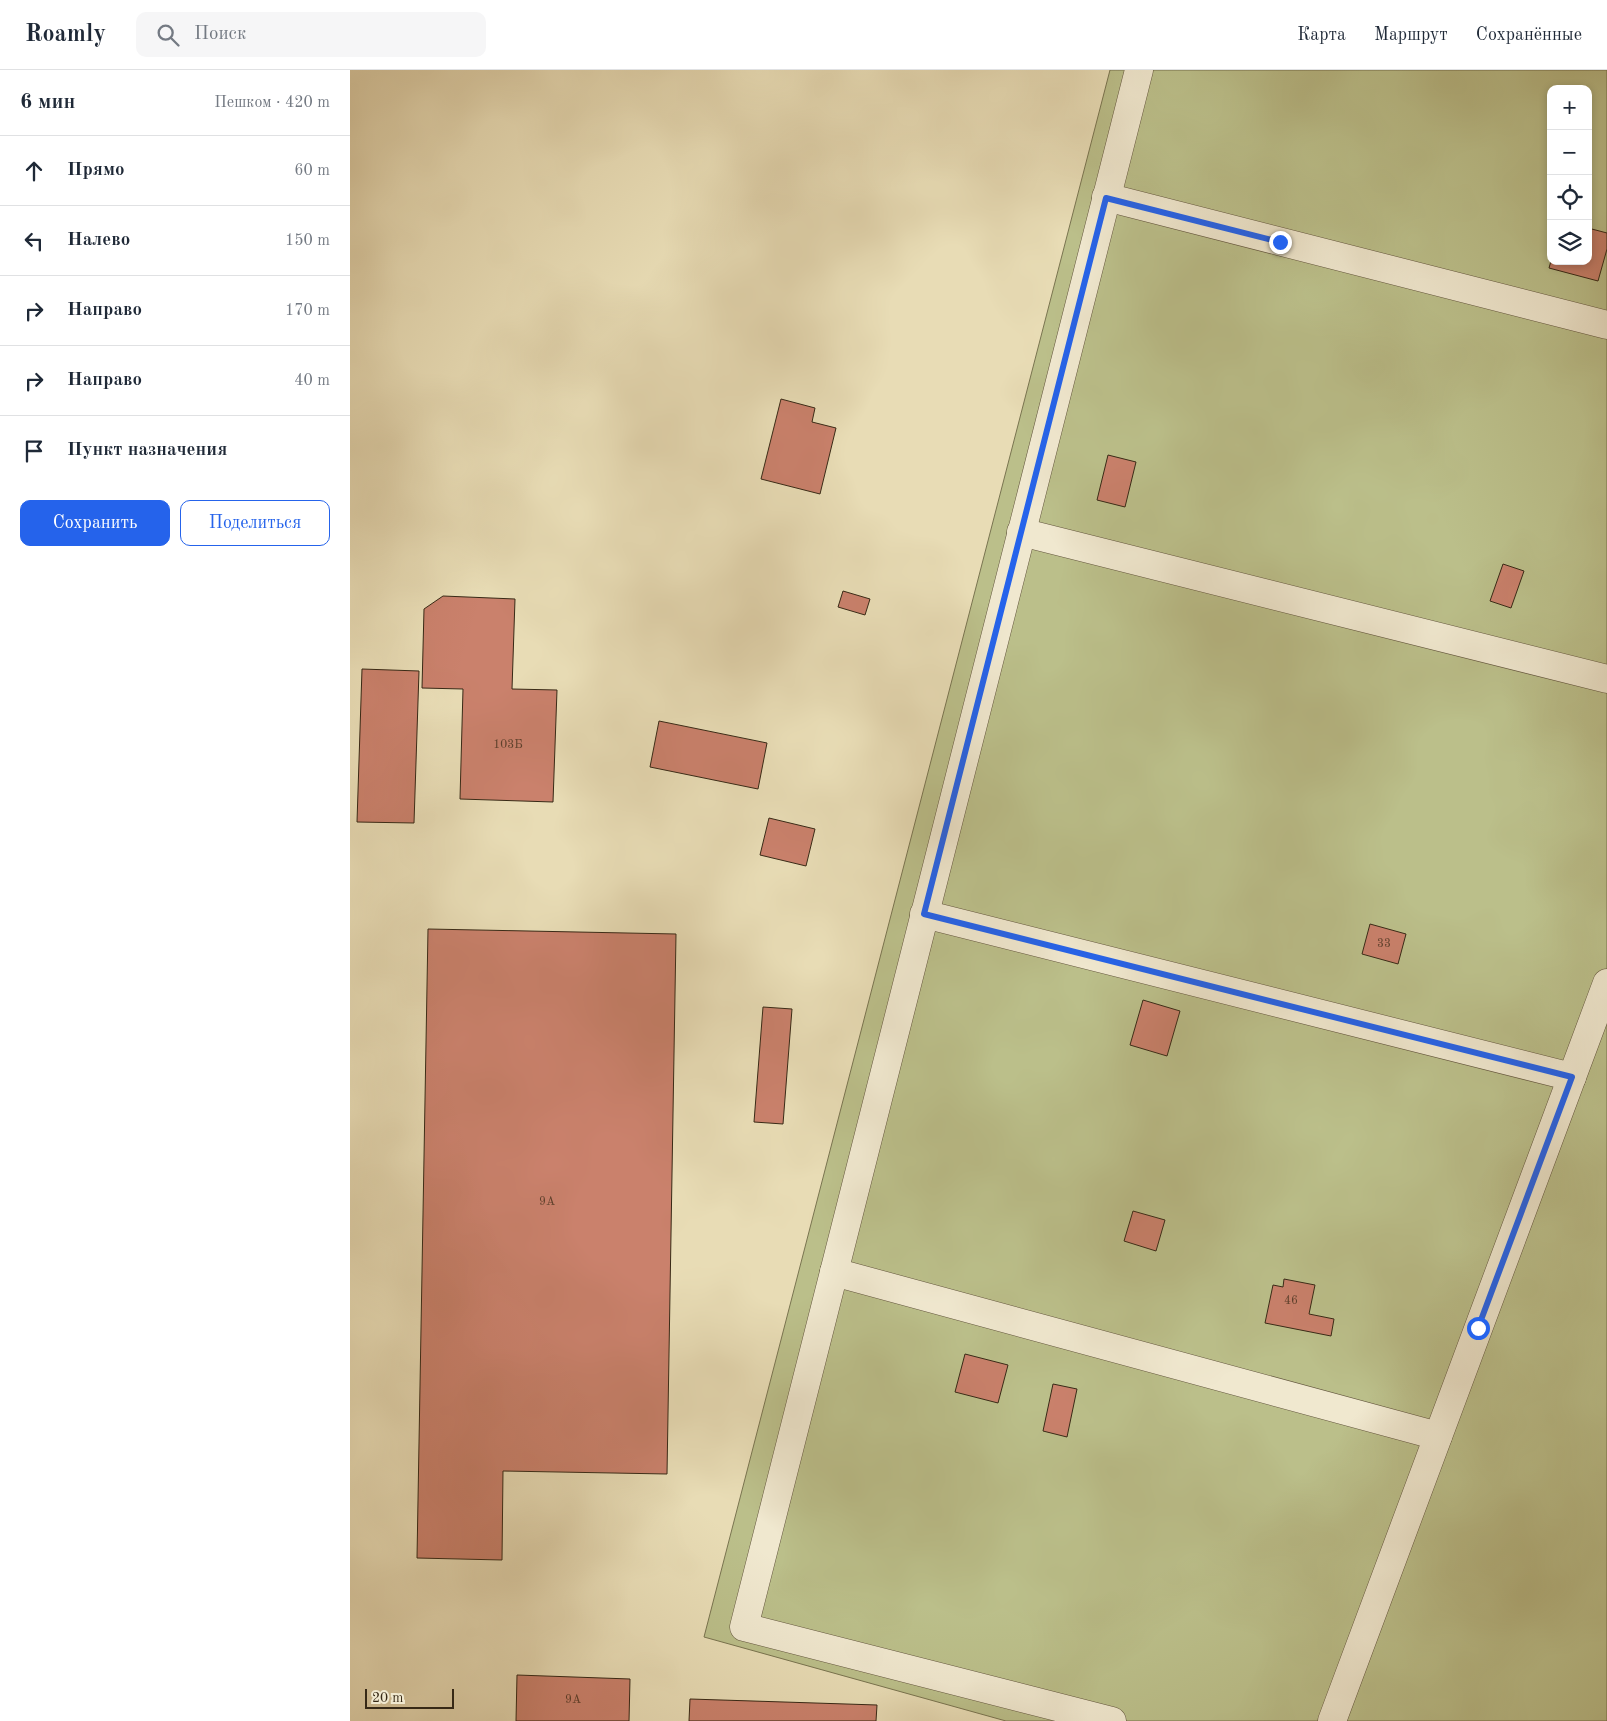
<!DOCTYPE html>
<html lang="ru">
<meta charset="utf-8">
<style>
:root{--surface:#fff;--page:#f6f6f7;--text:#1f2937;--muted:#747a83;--line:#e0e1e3;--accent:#2563eb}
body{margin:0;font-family:"Old Standard TT",serif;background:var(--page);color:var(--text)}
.controls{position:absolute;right:15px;top:15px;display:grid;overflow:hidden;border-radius:10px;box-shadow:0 2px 8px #0003}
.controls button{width:45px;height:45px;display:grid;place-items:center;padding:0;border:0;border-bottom:1px solid var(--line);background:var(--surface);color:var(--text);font:25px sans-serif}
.scale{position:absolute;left:15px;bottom:12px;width:89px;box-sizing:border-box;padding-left:5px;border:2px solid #372916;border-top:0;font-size:14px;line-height:18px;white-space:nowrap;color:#372916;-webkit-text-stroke:4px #f0e8cf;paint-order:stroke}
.stop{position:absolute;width:15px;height:15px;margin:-11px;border:4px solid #2563eb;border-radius:50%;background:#fff}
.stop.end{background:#2563eb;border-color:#fff;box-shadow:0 1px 5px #0008}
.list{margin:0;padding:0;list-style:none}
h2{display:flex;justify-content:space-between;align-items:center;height:65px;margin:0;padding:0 20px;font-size:21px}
h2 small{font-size:16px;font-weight:400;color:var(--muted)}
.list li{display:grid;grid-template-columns:32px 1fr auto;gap:15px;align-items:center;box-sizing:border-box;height:70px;padding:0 20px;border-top:1px solid var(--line)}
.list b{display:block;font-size:19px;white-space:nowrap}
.list em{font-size:16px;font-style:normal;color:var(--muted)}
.actions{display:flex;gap:10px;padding:15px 20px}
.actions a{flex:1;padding:11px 0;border:1px solid var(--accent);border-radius:10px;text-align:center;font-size:18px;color:var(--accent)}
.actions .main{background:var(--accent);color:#fff}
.icon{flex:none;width:28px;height:28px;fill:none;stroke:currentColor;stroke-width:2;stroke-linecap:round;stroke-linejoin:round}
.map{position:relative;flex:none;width:1257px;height:1651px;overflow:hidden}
header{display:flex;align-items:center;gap:30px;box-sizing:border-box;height:70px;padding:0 25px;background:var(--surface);border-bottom:1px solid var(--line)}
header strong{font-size:24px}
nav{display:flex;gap:28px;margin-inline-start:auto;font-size:18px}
.search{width:350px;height:45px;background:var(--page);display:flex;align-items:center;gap:12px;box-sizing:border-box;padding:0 18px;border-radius:10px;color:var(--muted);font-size:19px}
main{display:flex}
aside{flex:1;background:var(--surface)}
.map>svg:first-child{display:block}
</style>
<header>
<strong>Roamly</strong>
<div class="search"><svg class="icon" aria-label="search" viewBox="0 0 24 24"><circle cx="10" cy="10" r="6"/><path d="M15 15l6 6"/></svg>Поиск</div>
<nav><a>Карта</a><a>Маршрут</a><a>Сохранённые</a></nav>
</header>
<main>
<aside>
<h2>6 мин<small>Пешком · 420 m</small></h2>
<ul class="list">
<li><svg class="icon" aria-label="ahead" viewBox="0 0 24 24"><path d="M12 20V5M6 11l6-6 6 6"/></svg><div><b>Прямо</b></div><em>60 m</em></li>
<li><svg class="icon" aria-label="left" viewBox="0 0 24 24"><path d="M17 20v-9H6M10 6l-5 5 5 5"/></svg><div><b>Налево</b></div><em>150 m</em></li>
<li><svg class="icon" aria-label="right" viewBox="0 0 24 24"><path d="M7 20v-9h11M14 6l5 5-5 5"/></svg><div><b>Направо</b></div><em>170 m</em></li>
<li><svg class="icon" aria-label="right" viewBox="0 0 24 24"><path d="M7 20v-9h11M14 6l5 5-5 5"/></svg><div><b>Направо</b></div><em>40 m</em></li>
<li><svg class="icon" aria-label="arrive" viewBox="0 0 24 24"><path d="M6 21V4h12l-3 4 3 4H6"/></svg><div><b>Пункт назначения</b></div></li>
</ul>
<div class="actions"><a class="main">Сохранить</a><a>Поделиться</a></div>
</aside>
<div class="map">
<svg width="1257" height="1651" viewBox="0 0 1257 1651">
<rect width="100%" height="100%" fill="#e8dcb5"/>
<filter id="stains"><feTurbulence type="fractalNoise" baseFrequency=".004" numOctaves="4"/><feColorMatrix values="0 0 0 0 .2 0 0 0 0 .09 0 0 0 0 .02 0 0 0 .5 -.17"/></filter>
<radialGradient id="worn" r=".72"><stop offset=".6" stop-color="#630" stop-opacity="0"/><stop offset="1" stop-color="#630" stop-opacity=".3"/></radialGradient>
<path fill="#bbbf8a" stroke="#797450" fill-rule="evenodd" d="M760,0h497v1651h-601l-302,-84zM1201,19h37v172h-37z"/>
<g fill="#ca816c" stroke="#372916">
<polygon points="1238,158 1257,163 1257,179 1248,211 1199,198 1201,191 1238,191"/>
<polygon points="431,329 465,338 462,352 486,358 470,424 411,409"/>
<polygon points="758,385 786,392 775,437 747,430"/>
<polygon points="1153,494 1174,501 1161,538 1140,531"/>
<polygon points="493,521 520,529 515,545 488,537"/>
<polygon points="93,526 165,529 162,619 207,620 203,732 110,729 113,619 72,618 74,539"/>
<polygon points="12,599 69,601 64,753 7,752"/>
<polygon points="309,651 417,673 408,719 300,697"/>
<polygon points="419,748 465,759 456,796 410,785"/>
<polygon points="1020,854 1056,864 1048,894 1012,884"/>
<polygon points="78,859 326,864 317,1404 153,1401 152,1490 67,1488"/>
<polygon points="793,930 830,941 817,986 780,975"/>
<polygon points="413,937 442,939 433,1054 404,1052"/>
<polygon points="783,1141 815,1150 806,1181 774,1171"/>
<polygon points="934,1209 965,1215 959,1244 984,1249 981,1266 915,1253 923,1215 933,1217"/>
<polygon points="615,1284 658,1295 648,1333 605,1322"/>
<polygon points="703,1314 727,1319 717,1367 693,1361"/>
<polygon points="167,1605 280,1609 279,1651 166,1651"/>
<polygon points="340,1629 527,1635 526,1651 339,1651"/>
</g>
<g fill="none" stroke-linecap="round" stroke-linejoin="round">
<defs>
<g id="minor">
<polyline points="756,127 1257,255"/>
<polyline points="671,462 1257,609"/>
<polyline points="574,844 1222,1007"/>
<polyline points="484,1202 1088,1366"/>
<polyline points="762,1651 394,1557 789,0"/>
<polyline points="982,1651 1257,913"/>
</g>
</defs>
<use href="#minor" stroke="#63563e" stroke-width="29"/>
<use href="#minor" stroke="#f0e8cf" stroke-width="28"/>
</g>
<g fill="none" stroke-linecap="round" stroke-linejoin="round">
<polyline stroke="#2563eb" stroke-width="6" points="930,172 756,128 574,844 1222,1007 1128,1258"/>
</g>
<g text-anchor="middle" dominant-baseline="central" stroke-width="4.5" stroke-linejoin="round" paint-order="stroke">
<g font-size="12" fill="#5c3f2c">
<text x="158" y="675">103Б</text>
<text x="1034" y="874">33</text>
<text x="197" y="1132">9А</text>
<text x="941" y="1231">46</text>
<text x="223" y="1630">9А</text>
</g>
</g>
<rect width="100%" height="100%" filter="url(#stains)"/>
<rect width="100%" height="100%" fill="url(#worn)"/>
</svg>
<div class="controls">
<button>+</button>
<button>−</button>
<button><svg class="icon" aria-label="locate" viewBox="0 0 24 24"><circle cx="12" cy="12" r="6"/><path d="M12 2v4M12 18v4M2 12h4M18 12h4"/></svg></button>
<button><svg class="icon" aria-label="layers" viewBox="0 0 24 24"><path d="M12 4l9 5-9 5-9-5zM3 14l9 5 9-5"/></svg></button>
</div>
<div class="scale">20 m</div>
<div class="stop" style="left:1128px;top:1258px"></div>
<div class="stop end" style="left:930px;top:172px"></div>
</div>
</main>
